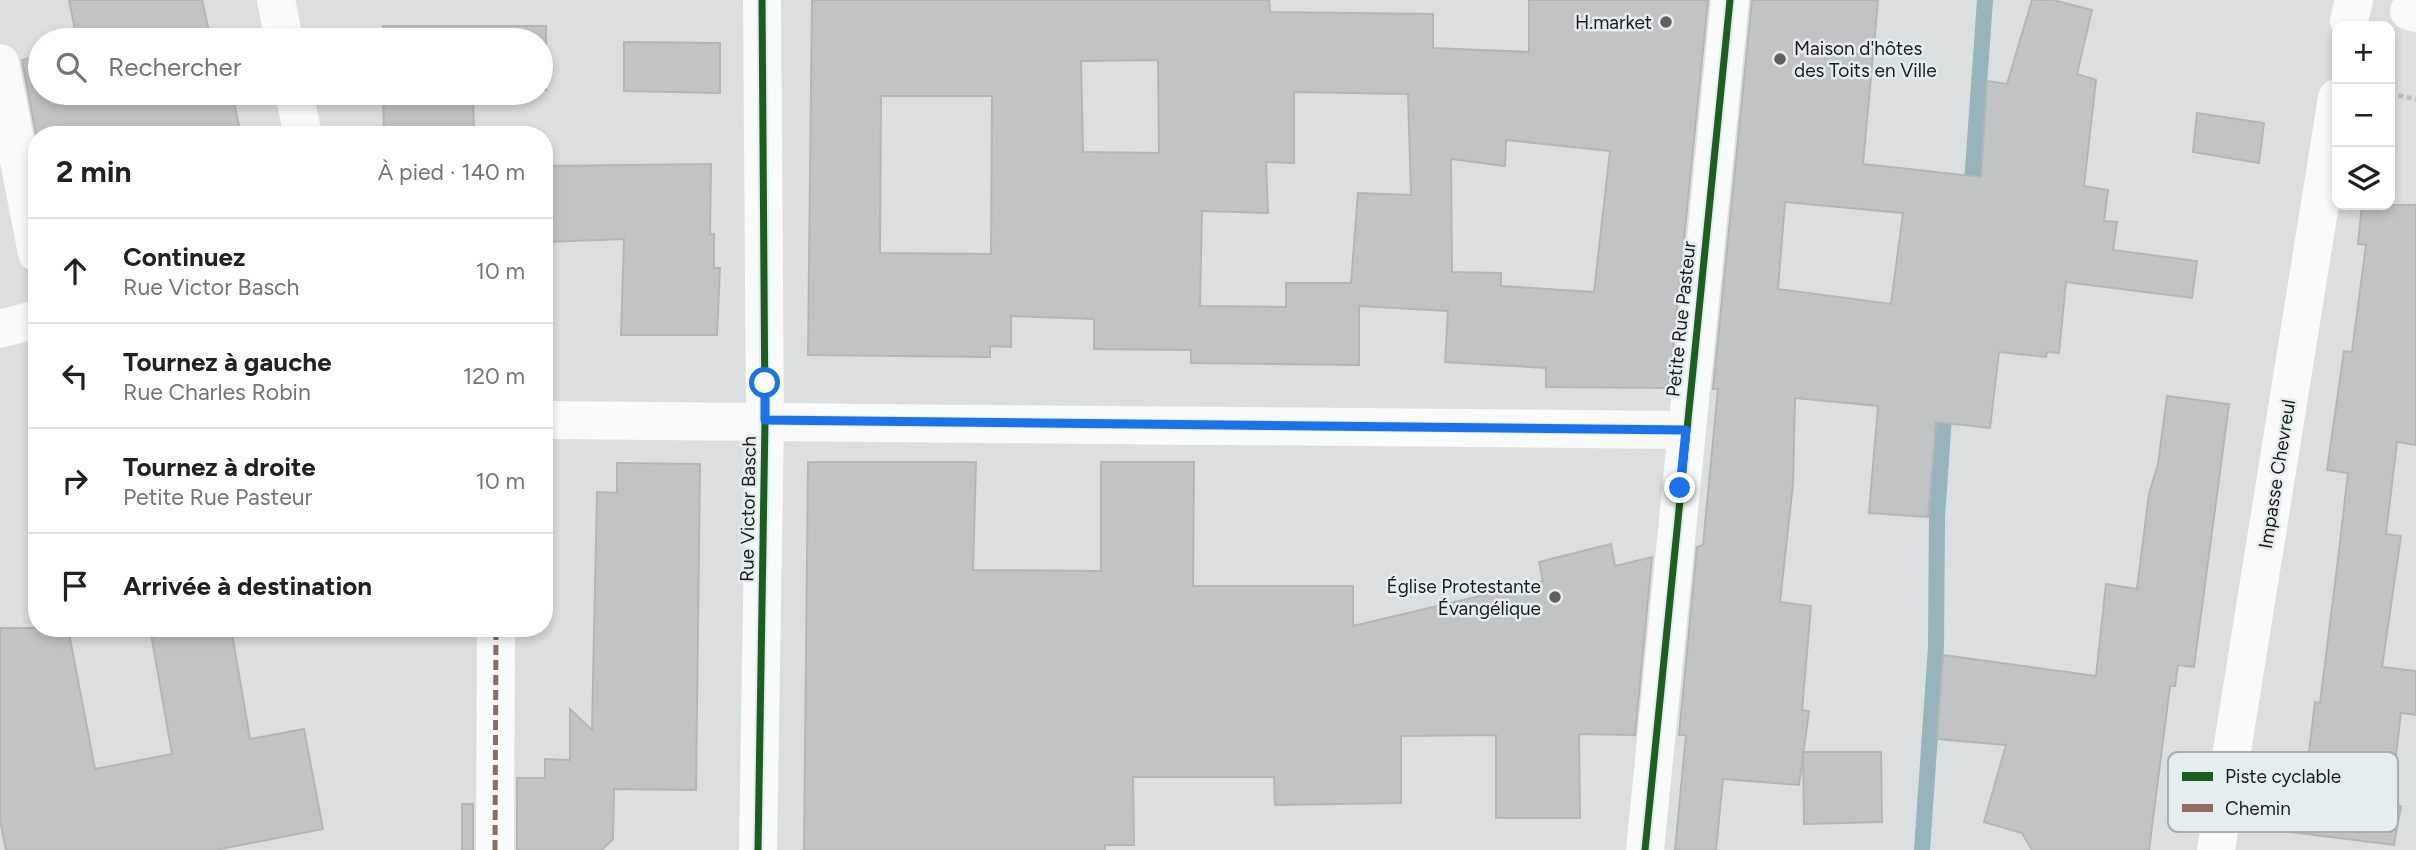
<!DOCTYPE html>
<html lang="fr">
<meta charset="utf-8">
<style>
:root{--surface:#fff;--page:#f6f6f6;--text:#202124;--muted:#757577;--line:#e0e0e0}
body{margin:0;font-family:Figtree,sans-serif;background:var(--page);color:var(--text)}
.controls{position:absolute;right:21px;top:21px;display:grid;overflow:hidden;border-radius:14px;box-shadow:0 4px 10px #0003}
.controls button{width:63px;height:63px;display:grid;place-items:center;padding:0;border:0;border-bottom:2px solid var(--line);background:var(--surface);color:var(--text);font:35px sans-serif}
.stop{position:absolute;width:21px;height:21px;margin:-16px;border:5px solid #1a73e8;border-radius:50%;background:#fff}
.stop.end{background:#1a73e8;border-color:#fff;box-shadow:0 2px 7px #0008}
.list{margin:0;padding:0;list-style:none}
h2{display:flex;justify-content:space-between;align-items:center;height:91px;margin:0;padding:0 28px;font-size:30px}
h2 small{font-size:23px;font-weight:400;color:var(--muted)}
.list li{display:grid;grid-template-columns:46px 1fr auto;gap:21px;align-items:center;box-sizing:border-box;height:105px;padding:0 28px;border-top:2px solid var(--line)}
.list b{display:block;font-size:26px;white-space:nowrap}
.list p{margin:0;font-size:23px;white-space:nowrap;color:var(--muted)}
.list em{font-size:23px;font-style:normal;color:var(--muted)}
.icon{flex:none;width:38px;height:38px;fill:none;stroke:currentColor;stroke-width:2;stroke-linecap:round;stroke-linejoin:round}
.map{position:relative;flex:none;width:2416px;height:850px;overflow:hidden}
.search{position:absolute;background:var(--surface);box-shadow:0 4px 10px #0003;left:28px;top:28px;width:525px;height:77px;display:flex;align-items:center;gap:18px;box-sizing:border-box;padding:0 24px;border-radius:38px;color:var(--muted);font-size:26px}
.panel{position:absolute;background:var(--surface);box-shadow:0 4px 10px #0003;left:28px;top:126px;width:525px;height:511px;border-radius:28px}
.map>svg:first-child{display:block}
</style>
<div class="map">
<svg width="2416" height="850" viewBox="0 0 2416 850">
<rect width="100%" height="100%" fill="#dadfe0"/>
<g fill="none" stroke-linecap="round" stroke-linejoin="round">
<g stroke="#96b4ba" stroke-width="16">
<polyline points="1971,197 1985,0"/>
<polyline points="1922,850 1936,647 1937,517 1945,403"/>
</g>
</g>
<g fill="#c0c4c5" stroke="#b2b6b6" stroke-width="2" fill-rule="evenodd">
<polygon points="69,0 202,0 211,40 77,40"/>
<path d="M812,0h457l1,12 163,2v34l96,4v-52h179l-39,388 -123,-1v-19l-101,-6 3,-51 -89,-5v59l-168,-2v-13l-97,-1v-30l-83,-3v31l-21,-1v11l-182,-2zM1158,60l1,93 -76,-1 -2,-91zM1294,92l114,2 3,101 -53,-2 -7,90h-65v24l-86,-1 2,-95 66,2 -2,-51 28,1zM881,96h111l-1,158 -111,-1zM1506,140l104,11 -16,141 -93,-6v-13l-49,-1 -1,-113 54,7z"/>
<path d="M1752,0h126l-15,164 118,13 6,-96 20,3 25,-84h21l39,10 -15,64 19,6 -12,106 24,4 -4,31 13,1 -4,28 84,11 -5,37 -126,-16 -7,71 -12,-1 -1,5 -47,-5 -9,76 -54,-6 -8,95 -59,-4 9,-107 -83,-8 -2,86 -13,118 31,4 -9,104 7,1 -10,74 -76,-6 -7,71h-41l11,-115h-7l18,-188 6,-2 15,-156h-5zM1785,202l118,11 -12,91 -113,-15z"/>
<polygon points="383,26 546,26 546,90 541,90 541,40 383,40"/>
<polygon points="624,42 720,43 720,93 624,91"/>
<polygon points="40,56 40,93 232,93 241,135 36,135 22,60"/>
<polygon points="383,93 473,93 474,135 384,135"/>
<polygon points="2197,113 2264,123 2259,163 2193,152"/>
<polygon points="711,164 710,234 714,234 714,268 720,268 717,335 621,335 624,239 544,242 544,166"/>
<polygon points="2362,205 2416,205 2416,445 2397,442 2386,534 2401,536 2382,667 2416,671 2416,715 2401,713 2390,804 2401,806 2394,845 2283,831 2288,791 2304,793 2315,702 2320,703 2339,551 2348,473 2327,470 2344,351 2352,352 2366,245 2358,244"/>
<polygon points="2167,396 2229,404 2194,667 2178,665 2175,686 2170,686 2149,850 2032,850 2022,833 1984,822 2006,745 1937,739 1943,655 2096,676 2106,584 2137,589 2149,494 2158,464"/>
<polygon points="808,462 976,462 973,570 1101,571 1101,462 1194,462 1193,586 1353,586 1353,626 1543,581 1539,562 1611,544 1615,566 1652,557 1635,735 1579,734 1580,818 1496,818 1496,735 1401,736 1401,803 1275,805 1274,777 1133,777 1134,845 1105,845 1105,850 804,850"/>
<polygon points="617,463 700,464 696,790 614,789 613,839 602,850 517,850 517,778 545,778 545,759 570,760 570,709 592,730 597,492 617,493"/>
<polygon points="0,628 68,628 95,769 172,754 150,628 231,628 250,739 304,729 323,829 215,850 6,850 0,820"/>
<polygon points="1803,752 1881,752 1882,822 1804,824"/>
<rect x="462" y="804" width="11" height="46"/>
</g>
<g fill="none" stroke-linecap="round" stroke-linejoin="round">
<polyline stroke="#bbbcbd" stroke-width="4.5" stroke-dasharray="5 3.5" stroke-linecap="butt" points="2390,94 2416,99"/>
<g stroke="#f9fafa" stroke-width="38">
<polyline points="276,0 284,40"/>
<polyline points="2409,11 2416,13"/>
<polyline points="2349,21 2354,0"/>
<polyline points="0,63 37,253"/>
<polyline points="294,93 303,135"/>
<polyline points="0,329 37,319"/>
<polyline points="544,420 1686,430"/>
<polyline points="495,850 496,628"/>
<polyline points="758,850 765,420 762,0"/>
<polyline points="1645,850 1730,0"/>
<polyline points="2216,850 2337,98"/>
</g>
<polyline stroke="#8d6e63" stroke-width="5" stroke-dasharray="10 5" stroke-linecap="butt" points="495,850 496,628"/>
<defs>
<g id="cycleway">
<polyline points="765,420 1686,430"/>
<polyline points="758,850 765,420 762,0"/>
<polyline points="1645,850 1730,0"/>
</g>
</defs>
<use href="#cycleway" stroke="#e5eeef" stroke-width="11"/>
<use href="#cycleway" stroke="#1b5e20" stroke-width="7"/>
</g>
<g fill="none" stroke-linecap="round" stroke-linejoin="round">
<polyline stroke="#1a73e8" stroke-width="9" points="765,383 765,420 1686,430 1680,488"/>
</g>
<g fill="#5d6161" stroke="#e5eeef" stroke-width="2.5">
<circle cx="1666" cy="22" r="7"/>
<circle cx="1780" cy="59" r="7"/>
<circle cx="1555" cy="597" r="7"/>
</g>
<g text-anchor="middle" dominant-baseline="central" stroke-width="5" stroke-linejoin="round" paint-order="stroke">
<g font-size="19" fill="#191d1d" stroke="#e5eeef" text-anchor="end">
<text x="1652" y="22">H.market</text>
<text x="1794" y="48" text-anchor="start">Maison d'hôtes<tspan x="1794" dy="22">des Toits en Ville</tspan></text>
<text x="1541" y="586">Église Protestante<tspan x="1541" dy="22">Évangélique</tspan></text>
</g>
<g font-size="19" fill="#191d1d" stroke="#e5eeef">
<text transform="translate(1681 319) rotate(-84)">Petite Rue Pasteur</text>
<text transform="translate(2277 474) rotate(-81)">Impasse Chevreul</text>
<text transform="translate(748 509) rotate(-89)">Rue Victor Basch</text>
</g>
</g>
<rect x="2168" y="752" width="230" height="80" rx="10" fill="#e5eeef" stroke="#a8afb0" stroke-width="2"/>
<rect x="2182" y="772" width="31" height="9" fill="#1b5e20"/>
<rect x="2182" y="804" width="31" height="8" fill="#8d6e63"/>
<g font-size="19" fill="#191d1d">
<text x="2225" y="783">Piste cyclable</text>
<text x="2225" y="815">Chemin</text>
</g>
</svg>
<div class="controls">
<button>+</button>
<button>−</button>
<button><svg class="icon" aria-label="layers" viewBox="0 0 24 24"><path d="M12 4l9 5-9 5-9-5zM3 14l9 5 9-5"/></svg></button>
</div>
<div class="stop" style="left:765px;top:383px"></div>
<div class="stop end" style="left:1680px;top:488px"></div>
<div class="search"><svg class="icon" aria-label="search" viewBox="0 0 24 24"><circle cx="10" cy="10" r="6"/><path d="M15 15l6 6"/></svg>Rechercher</div>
<section class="panel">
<h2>2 min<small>À pied · 140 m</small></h2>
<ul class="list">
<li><svg class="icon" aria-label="ahead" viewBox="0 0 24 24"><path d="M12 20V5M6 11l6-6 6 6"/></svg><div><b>Continuez</b><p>Rue Victor Basch</p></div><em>10 m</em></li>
<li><svg class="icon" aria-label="left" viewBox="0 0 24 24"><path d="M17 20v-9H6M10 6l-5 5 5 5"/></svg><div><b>Tournez à gauche</b><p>Rue Charles Robin</p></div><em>120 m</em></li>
<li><svg class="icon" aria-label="right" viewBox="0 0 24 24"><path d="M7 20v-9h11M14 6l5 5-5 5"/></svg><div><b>Tournez à droite</b><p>Petite Rue Pasteur</p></div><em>10 m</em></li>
<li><svg class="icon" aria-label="arrive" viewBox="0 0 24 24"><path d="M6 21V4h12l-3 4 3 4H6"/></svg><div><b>Arrivée à destination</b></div></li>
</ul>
</section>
</div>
